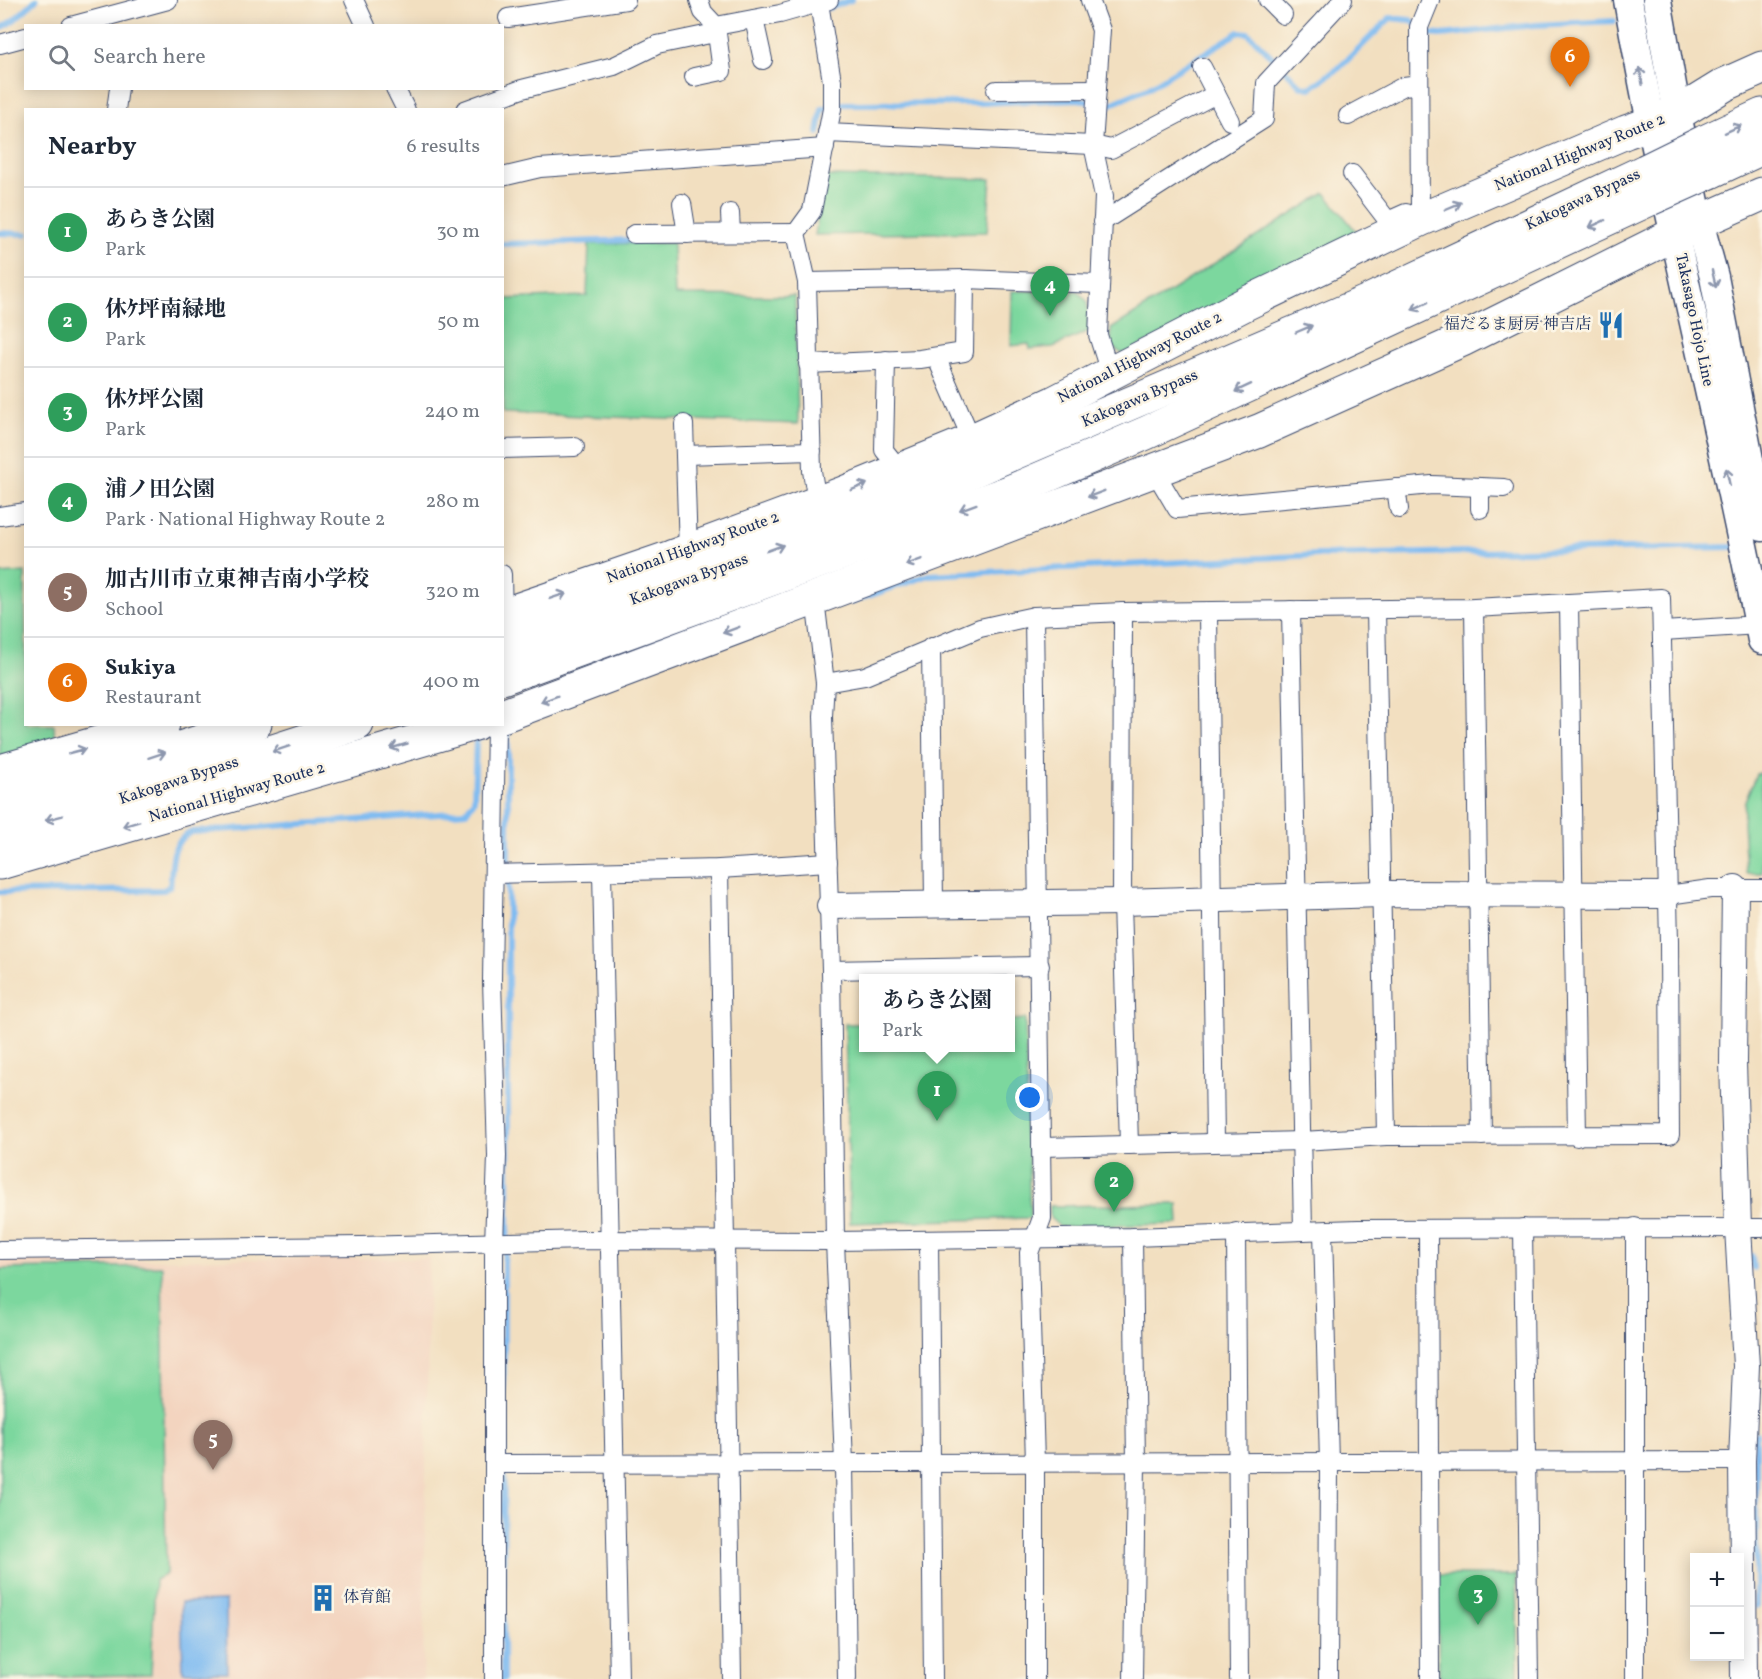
<!DOCTYPE html>
<meta charset="utf-8">
<style>
:root{--surface:#fff;--page:#f2f2f3;--text:#1f2937;--muted:#747a83;--line:#e0e1e3;--accent:#1f6fb2}
body{margin:0;font-family:Vollkorn,"Noto Serif JP",serif;background:var(--page);color:var(--text)}
.controls{position:absolute;right:18px;bottom:18px;display:grid;overflow:hidden;border-radius:0px;box-shadow:0 3px 15px #0003}
.controls button{width:54px;height:54px;display:grid;place-items:center;padding:0;border:0;border-bottom:2px solid var(--line);background:var(--surface);color:var(--text);font:30px sans-serif}
.you{position:absolute;left:1030px;top:1098px;width:21px;height:21px;margin:-15px;border:4px solid #fff;border-radius:50%;background:#1a73e8;box-shadow:0 0 0 9px #1a73e833}
.badge{display:grid;place-items:center;width:39px;height:39px;border-radius:50%;background:var(--accent);color:#fff;font-size:20px;font-weight:700}
.pin{position:absolute;translate:-50% -50px;filter:drop-shadow(0 2px 3px #0008)}
.pin::after{content:'';position:absolute;top:32px;width:21px;height:18px;background:inherit;clip-path:polygon(0 0,100% 0,50% 100%)}
.popup{position:absolute;left:859px;top:974px;width:156px;height:78px;box-sizing:border-box;display:grid;place-content:center;border-radius:0px;background:var(--surface);filter:drop-shadow(0 2px 4px #0005);font-size:20px;white-space:nowrap;color:var(--muted)}
.popup b{font-size:22px;color:var(--text)}
.popup::after{content:'';position:absolute;left:50%;top:100%;margin-left:-12px;border:12px solid transparent;border-top-color:var(--surface)}
.list{margin:0;padding:0;list-style:none}
h2{display:flex;justify-content:space-between;align-items:center;height:78px;margin:0;padding:0 24px;font-size:26px}
h2 small{font-size:20px;font-weight:400;color:var(--muted)}
.list li{display:grid;grid-template-columns:39px 1fr auto;gap:18px;align-items:center;box-sizing:border-box;height:90px;padding:0 24px;border-top:2px solid var(--line)}
.list b{display:block;font-size:22px;white-space:nowrap}
.list p{margin:0;font-size:20px;white-space:nowrap;color:var(--muted)}
.list em{font-size:20px;font-style:normal;color:var(--muted)}
.icon{flex:none;width:33px;height:33px;fill:none;stroke:currentColor;stroke-width:2;stroke-linecap:round;stroke-linejoin:round}
.map{position:relative;flex:none;width:1762px;height:1679px;overflow:hidden}
.search{position:absolute;background:var(--surface);box-shadow:0 3px 15px #0003;left:24px;top:24px;width:480px;height:66px;display:flex;align-items:center;gap:15px;box-sizing:border-box;padding:0 21px;border-radius:0px;color:var(--muted);font-size:22px}
.panel{position:absolute;background:var(--surface);box-shadow:0 3px 15px #0003;left:24px;top:108px;width:480px;height:618px;border-radius:0px}
.map>svg:first-child{display:block}
</style>
<div class="map">
<svg width="1762" height="1679" viewBox="0 0 1762 1679">
<rect width="100%" height="100%" fill="#fcf5e5"/>
<filter id="ink" filterUnits="userSpaceOnUse"><feTurbulence type="fractalNoise" baseFrequency=".0167" numOctaves="2"/><feDisplacementMap in="SourceGraphic" scale="12" xChannelSelector="R" yChannelSelector="G"/><feConvolveMatrix kernelMatrix="1 2 1 2 8 2 1 2 1" color-interpolation-filters="sRGB"/></filter>
<filter id="wash" filterUnits="userSpaceOnUse"><feTurbulence type="fractalNoise" baseFrequency=".008" numOctaves="4" result="noise"/><feDisplacementMap in="SourceGraphic" scale="24" xChannelSelector="R" yChannelSelector="G"/><feGaussianBlur stdDeviation="1.35" result="paint"/><feColorMatrix in="noise" values="0 0 0 0 0 0 0 0 0 0 0 0 0 0 0 0 0 1.4 0 .05"/><feComposite in="paint" operator="in"/></filter>
<g filter="url(#wash)">
<rect width="100%" height="100%" fill="#f2dfc0"/>
<g fill="#f3d4bf">
<polygon points="429,1258 423,1679 0,1679 0,1261"/>
<polygon points="1762,1617 1762,1679 1758,1679 1758,1622"/>
</g>
<g fill="#7cd79e" stroke="#4c837e" stroke-width="1.5">
<polygon points="825,176 991,179 987,232 815,235"/>
<polygon points="1325,193 1364,241 1123,354 1111,347 1111,329"/>
<polygon points="673,243 675,295 795,296 798,424 503,413 503,299 587,296 589,244"/>
<polygon points="1012,291 1077,291 1087,301 1089,331 1053,347 1030,349 1029,344 1011,346"/>
<polygon points="25,572 26,724 54,725 55,742 0,757 0,574"/>
<polygon points="1761,773 1762,873 1746,873 1743,822 1745,801 1756,774"/>
<polygon points="1025,1019 1030,1218 850,1223 845,1024 863,1024 864,1048 1010,1048 1011,1020"/>
<polygon points="1178,1204 1179,1224 1060,1227 1050,1218 1050,1206"/>
<polygon points="162,1266 166,1574 155,1580 151,1674 0,1679 0,1269"/>
<polygon points="1437,1575 1516,1575 1518,1675 1513,1679 1444,1679 1439,1675"/>
</g>
<polygon fill="#7fbbf1" stroke="#4d75a8" stroke-width="1.5" points="226,1601 227,1672 183,1672 181,1602"/>
<g fill="none" stroke-linecap="round" stroke-linejoin="round">
<g stroke="#7fbbf1" stroke-width="6">
<polyline points="829,8 851,0"/>
<polyline points="0,29 15,19 36,0"/>
<polyline points="818,133 822,109 841,104 977,103 1079,99 1104,107 1148,88 1239,32 1248,33 1301,86 1310,88 1339,68 1390,18 1411,20 1428,34 1441,35 1535,25 1614,21"/>
<polyline points="0,233 26,234"/>
<polyline points="502,244 637,240"/>
<polyline points="851,602 929,575 1318,555 1735,547"/>
<path d="M0,892l164,-2 6,-4c3,-21 -1,-45 22,-54l274,-20 8,-12 2,-61 5,-1"/>
<polyline points="1752,1256 1753,1268"/>
<polyline points="1756,1434 1756,1606"/>
<polyline points="503,1679 504,1263 508,1226 508,728"/>
</g>
</g>
</g>
<g filter="url(#ink)">
<g fill="none" stroke-linecap="round" stroke-linejoin="round">
<defs>
<g id="street">
<polyline points="354,0 366,26"/>
<polyline points="699,0 703,12 716,26 780,14 829,0"/>
<polyline points="1090,0 1101,30 1093,145 1104,196 1098,335 1110,373"/>
<polyline points="1268,0 1283,15"/>
<polyline points="508,18 626,0"/>
<polyline points="754,19 763,60"/>
<polyline points="71,26 168,0"/>
<polyline points="0,44 26,37"/>
<polyline points="1202,67 1230,121"/>
<polyline points="395,88 406,110"/>
<polyline points="996,90 1097,89"/>
<polyline points="116,110 119,88"/>
<polyline points="465,110 522,89 614,66 657,45 710,34 716,26 722,71 694,77"/>
<polyline points="1348,116 1404,86 1419,84"/>
<polyline points="827,133 1093,145 1111,149 1216,94"/>
<polyline points="1352,174 1388,221 1406,213"/>
<polyline points="502,177 540,168 825,148"/>
<polyline points="682,203 687,234"/>
<polyline points="730,213 731,233"/>
<polyline points="1420,220 1419,27 1430,0"/>
<polyline points="1102,222 1264,119 1266,83 1343,0"/>
<polyline points="634,234 796,233"/>
<polyline points="807,282 965,279 1099,284"/>
<polyline points="886,360 884,450 900,470"/>
<polyline points="808,364 920,359 964,352 965,279"/>
<polyline points="940,366 972,440"/>
<polyline points="684,424 688,551"/>
<polyline points="502,449 575,447"/>
<polyline points="685,455 812,451"/>
<polyline points="1155,472 1177,509 1432,485 1504,488"/>
<polyline points="1480,487 1480,509"/>
<polyline points="1396,488 1399,509"/>
<polyline points="817,502 812,471 807,282 796,233 812,211 832,109 832,81 819,3"/>
<polyline points="0,516 26,512"/>
<polyline points="502,574 503,621"/>
<polyline points="815,599 825,683 823,716 831,970 835,1241 844,1463 847,1679"/>
<polyline points="1569,603 1577,1137"/>
<polyline points="1474,608 1482,1136"/>
<polyline points="1376,609 1386,1136"/>
<polyline points="1291,610 1303,1231"/>
<polyline points="1123,612 1122,902 1129,1145"/>
<polyline points="1208,613 1215,1141"/>
<polyline points="1034,616 1042,1218 1029,1253 1035,1463 1035,1679"/>
<polyline points="1663,631 1759,625"/>
<polyline points="931,647 934,903"/>
<polyline points="825,683 865,676 980,628 1034,616 1123,612 1474,608 1661,598 1669,942 1670,1135 1386,1136 1302,1141 1041,1147"/>
<polyline points="719,869 732,1679"/>
<polyline points="602,872 619,1679"/>
<polyline points="494,874 719,869 828,862"/>
<polyline points="1668,895 1710,889 1762,889"/>
<polyline points="831,970 1040,966"/>
<polyline points="1523,1228 1529,1679"/>
<polyline points="1428,1229 1430,1679"/>
<polyline points="1323,1231 1329,1463 1328,1679"/>
<polyline points="1236,1232 1239,1679"/>
<polyline points="929,1240 933,1679"/>
<polyline points="0,1250 361,1246 584,1240 835,1241 1133,1237 1358,1229 1762,1228"/>
<polyline points="494,1464 1742,1461"/>
<polyline points="494,1679 494,1244 497,1156 492,980 496,724"/>
<polyline points="1133,1679 1136,1463 1133,1237"/>
<polyline points="1635,1679 1635,1227"/>
</g>
<g id="secondary">
<polyline points="1735,888 1733,1062 1738,1228 1746,1366 1742,1461 1744,1679"/>
<polyline points="830,906 1122,902 1381,894 1668,895"/>
</g>
<g id="primary">
<path d="M1628,0c37,215 93,426 134,640"/>
<polyline points="1657,0 1677,114 1699,222 1714,277 1762,527"/>
</g>
<g id="highway">
<polyline points="1704,142 1762,115"/>
<polyline points="1710,172 1762,148"/>
<polyline points="502,615 671,557 841,494 966,443 1053,403 1247,303 1420,220 1626,132 1677,114 1724,85 1762,68"/>
<polyline points="502,646 893,505 1364,303 1645,171"/>
<polyline points="502,678 1009,492 1146,433 1650,199"/>
<polyline points="502,716 1259,431 1462,340 1699,222 1762,194"/>
<polyline points="0,771 163,724"/>
<polyline points="0,800 115,769 255,724"/>
<polyline points="0,832 125,799 357,724"/>
<polyline points="0,863 475,724"/>
</g>
</defs>
<use href="#street" stroke="#3b496d" stroke-width="20"/>
<use href="#secondary" stroke="#3b496d" stroke-width="28"/>
<use href="#primary" stroke="#3b496d" stroke-width="31"/>
<use href="#highway" stroke="#3b496d" stroke-width="35"/>
<use href="#street" stroke="#fff" stroke-width="18"/>
<use href="#secondary" stroke="#fff" stroke-width="26"/>
<use href="#primary" stroke="#fff" stroke-width="28"/>
<use href="#highway" stroke="#fff" stroke-width="33"/>
<defs>
<g id="highway-bridge">
<polyline points="1645,171 1704,142"/>
<polyline points="1650,199 1710,172"/>
</g>
</defs>
<use href="#highway-bridge" stroke="#3b496d" stroke-width="35" stroke-linecap="butt"/>
<use href="#highway-bridge" stroke="#fff" stroke-width="33"/>
</g>
<defs><path id="oneway-shaft" d="M-6 0H5M1.5-3L5.5 0L1.5 3" fill="none" stroke-width="1.6" stroke-linecap="round" stroke-linejoin="round" transform="scale(1.5)"/></defs>
<g stroke="#8d97ae">
<use href="#oneway-shaft" transform="translate(1641 76) rotate(-100)"/>
<use href="#oneway-shaft" transform="translate(1733 129) rotate(-25)"/>
<use href="#oneway-shaft" transform="translate(1453 206) rotate(-23)"/>
<use href="#oneway-shaft" transform="translate(1597 224) rotate(155)"/>
<use href="#oneway-shaft" transform="translate(1714 279) rotate(77)"/>
<use href="#oneway-shaft" transform="translate(1420 306) rotate(155)"/>
<use href="#oneway-shaft" transform="translate(1304 329) rotate(-23)"/>
<use href="#oneway-shaft" transform="translate(1243 388) rotate(155)"/>
<use href="#oneway-shaft" transform="translate(1728 477) rotate(-102)"/>
<use href="#oneway-shaft" transform="translate(859 487) rotate(-22)"/>
<use href="#oneway-shaft" transform="translate(1096 494) rotate(159)"/>
<use href="#oneway-shaft" transform="translate(968 507) rotate(160)"/>
<use href="#oneway-shaft" transform="translate(775 548) rotate(-20)"/>
<use href="#oneway-shaft" transform="translate(914 562) rotate(160)"/>
<use href="#oneway-shaft" transform="translate(558 596) rotate(-19)"/>
<use href="#oneway-shaft" transform="translate(731 630) rotate(159)"/>
<use href="#oneway-shaft" transform="translate(549 699) rotate(159)"/>
<use href="#oneway-shaft" transform="translate(399 746) rotate(164)"/>
<use href="#oneway-shaft" transform="translate(281 749) rotate(162)"/>
<use href="#oneway-shaft" transform="translate(77 751) rotate(-15)"/>
<use href="#oneway-shaft" transform="translate(157 755) rotate(-18)"/>
<use href="#oneway-shaft" transform="translate(54 818) rotate(165)"/>
<use href="#oneway-shaft" transform="translate(131 824) rotate(163)"/>
</g>
</g>
<defs>
<symbol id="restaurant-bare" viewBox="-9 -9 18 18"><path d="M-5-6h1v4h1v-4h1v4h1v-4h1v5L-1.5 .5V6h-2V.5L-5-1ZM5-6V6H3V1.5H1.5Q1.5-4 5-6Z" fill="#1f6fb2" stroke="#fcf5e5" stroke-width="2.5" paint-order="stroke"/></symbol>
<symbol id="building-bare" viewBox="-9 -9 18 18"><path d="M-4-6H4V6H1V3H-1V6H-4ZM-2.5-4.3h1.7v1.8h-1.7ZM.8-4.3h1.7v1.8H.8ZM-2.5-1h1.7V.8h-1.7ZM.8-1h1.7V.8H.8Z" fill="#1f6fb2" stroke="#fcf5e5" stroke-width="2.5" paint-order="stroke"/></symbol>
</defs>
<g fill-rule="evenodd">
<use href="#restaurant-bare" x="1592" y="306" width="38" height="38"/>
<use href="#building-bare" x="304" y="1579" width="38" height="38"/>
</g>
<g text-anchor="middle" dominant-baseline="central" stroke-width="5" stroke-linejoin="round" paint-order="stroke">
<g font-size="16" fill="#1b2f5e" stroke="#fcf5e5">
<text transform="translate(1580 153) rotate(-22)">National Highway Route 2</text>
<text transform="translate(1583 200) rotate(-25)">Kakogawa Bypass</text>
<text transform="translate(1694 320) rotate(78)">Takasago Hojo Line</text>
<text transform="translate(1140 358) rotate(-27)">National Highway Route 2</text>
<text transform="translate(1140 399) rotate(-23)">Kakogawa Bypass</text>
<text transform="translate(693 548) rotate(-20)">National Highway Route 2</text>
<text transform="translate(689 580) rotate(-20)">Kakogawa Bypass</text>
<text transform="translate(179 781) rotate(-18)">Kakogawa Bypass</text>
<text transform="translate(237 793) rotate(-16)">National Highway Route 2</text>
</g>
<g font-size="16" fill="#1b2f5e" stroke="#fcf5e5" text-anchor="end">
<text x="1591" y="325">福だるま厨房 神吉店</text>
<text x="343" y="1598" text-anchor="start">体育館</text>
</g>
</g>
</svg>
<div class="controls">
<button>+</button>
<button>−</button>
</div>
<div class="you"></div>
<div class="pin badge" style="left:937px;top:1121px;background:#2e9e5b">1</div>
<div class="popup"><b>あらき公園</b>Park</div>
<div class="pin badge" style="left:1114px;top:1212px;background:#2e9e5b">2</div>
<div class="pin badge" style="left:1478px;top:1625px;background:#2e9e5b">3</div>
<div class="pin badge" style="left:1050px;top:316px;background:#2e9e5b">4</div>
<div class="pin badge" style="left:213px;top:1470px;background:#8d6e63">5</div>
<div class="pin badge" style="left:1570px;top:87px;background:#e8710a">6</div>
<div class="search"><svg class="icon" aria-label="search" viewBox="0 0 24 24"><circle cx="10" cy="10" r="6"/><path d="M15 15l6 6"/></svg>Search here</div>
<section class="panel">
<h2>Nearby<small>6 results</small></h2>
<ul class="list">
<li><span class="badge" style="background:#2e9e5b">1</span><div><b>あらき公園</b><p>Park</p></div><em>30 m</em></li>
<li><span class="badge" style="background:#2e9e5b">2</span><div><b>休ｹ坪南緑地</b><p>Park</p></div><em>50 m</em></li>
<li><span class="badge" style="background:#2e9e5b">3</span><div><b>休ｹ坪公園</b><p>Park</p></div><em>240 m</em></li>
<li><span class="badge" style="background:#2e9e5b">4</span><div><b>浦ノ田公園</b><p>Park · National Highway Route 2</p></div><em>280 m</em></li>
<li><span class="badge" style="background:#8d6e63">5</span><div><b>加古川市立東神吉南小学校</b><p>School</p></div><em>320 m</em></li>
<li><span class="badge" style="background:#e8710a">6</span><div><b>Sukiya</b><p>Restaurant</p></div><em>400 m</em></li>
</ul>
</section>
</div>
